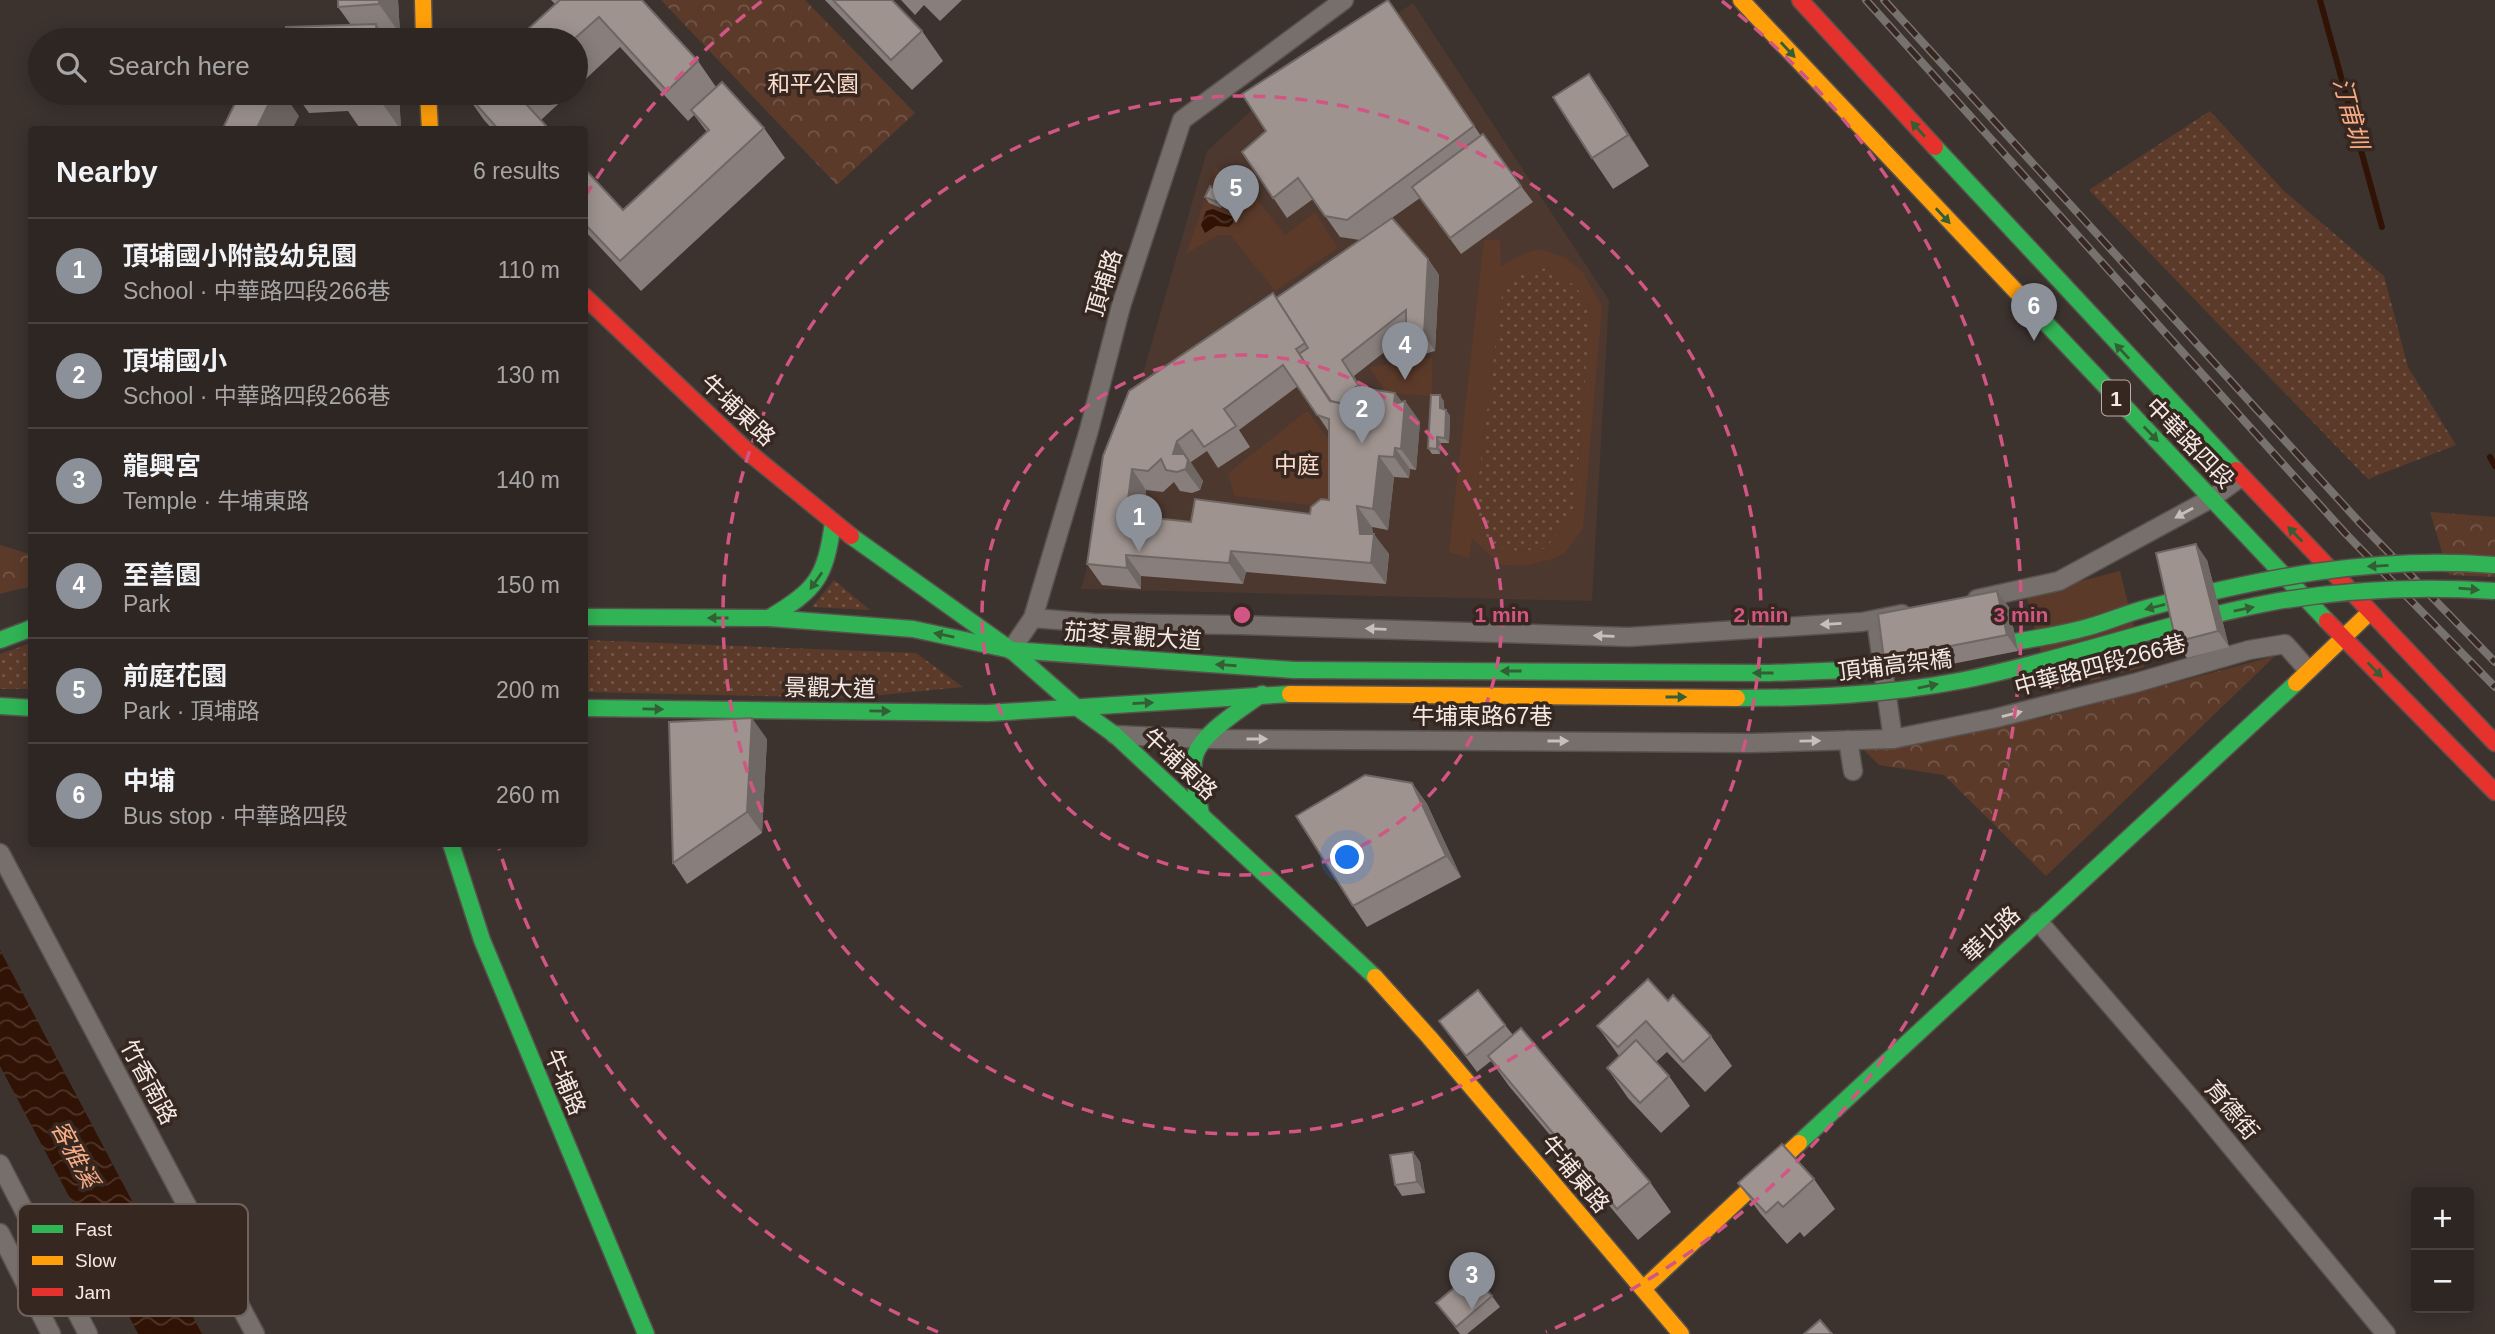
<!DOCTYPE html>
<meta charset="utf-8">
<style>
:root{--surface:#2d2623;--page:#352e2b;--text:#f1f3f6;--muted:#a7a5a6;--line:#484341;--accent:#8c9099}
body{margin:0;font-family:Helvetica,"Noto Sans TC",sans-serif;background:var(--page);color:var(--text)}
.controls{position:absolute;right:21px;bottom:21px;display:grid;overflow:hidden;border-radius:7px;box-shadow:0 4px 18px #0003}
.controls button{width:63px;height:63px;display:grid;place-items:center;padding:0;border:0;border-bottom:2px solid var(--line);background:var(--surface);color:var(--text);font:35px sans-serif}
.you{position:absolute;left:1348px;top:858px;width:24px;height:24px;margin:-18px;border:5px solid #fff;border-radius:50%;background:#1a73e8;box-shadow:0 0 0 10px #1a73e833}
.badge{display:grid;place-items:center;width:46px;height:46px;border-radius:50%;background:var(--accent);color:#fff;font-size:23px;font-weight:700}
.pin{position:absolute;translate:-50% -58px;filter:drop-shadow(0 2px 4px #0008)}
.pin::after{content:'';position:absolute;top:37px;width:24px;height:21px;background:inherit;clip-path:polygon(0 0,100% 0,50% 100%)}
.list{margin:0;padding:0;list-style:none}
h2{display:flex;justify-content:space-between;align-items:center;height:91px;margin:0;padding:0 28px;font-size:30px}
h2 small{font-size:23px;font-weight:400;color:var(--muted)}
.list li{display:grid;grid-template-columns:46px 1fr auto;gap:21px;align-items:center;box-sizing:border-box;height:105px;padding:0 28px;border-top:2px solid var(--line)}
.list b{display:block;font-size:26px;white-space:nowrap}
.list p{margin:0;font-size:23px;white-space:nowrap;color:var(--muted)}
.list em{font-size:23px;font-style:normal;color:var(--muted)}
.icon{flex:none;width:38px;height:38px;fill:none;stroke:currentColor;stroke-width:2;stroke-linecap:round;stroke-linejoin:round}
.map{position:relative;flex:none;width:2495px;height:1334px;overflow:hidden}
.search{position:absolute;background:var(--surface);box-shadow:0 4px 18px #0003;left:28px;top:28px;width:560px;height:77px;display:flex;align-items:center;gap:18px;box-sizing:border-box;padding:0 24px;border-radius:38px;color:var(--muted);font-size:26px}
.panel{position:absolute;background:var(--surface);box-shadow:0 4px 18px #0003;left:28px;top:126px;width:560px;height:721px;border-radius:7px}
.map>svg:first-child{display:block}
</style>
<div class="map">
<svg width="2495" height="1334" viewBox="0 0 2495 1334">
<defs>
<pattern id="grass-dots" width="8" height="8" patternUnits="userSpaceOnUse" patternTransform="scale(1.75)"><rect width="8" height="8" fill="#5b3a2a"/><path d="M2 2h.1M6 6h.1" fill="none" stroke="#735649" stroke-width="1.8" stroke-linecap="round"/></pattern>
<pattern id="park-crowns" width="20" height="18" patternUnits="userSpaceOnUse" patternTransform="scale(1.75)"><rect width="20" height="18" fill="#5b3a2a"/><path d="M2 6a3 3 0 1 1 6 0M12 15a3 3 0 1 1 6 0" fill="none" stroke="#735649"/></pattern>
<pattern id="water-waves" width="16" height="10" patternUnits="userSpaceOnUse" patternTransform="scale(1.75)"><rect width="16" height="10" fill="#311305"/><path d="M0 5q4-4 8 0t8 0" fill="none" stroke="#4f3529"/></pattern>
</defs>
<rect width="100%" height="100%" fill="#3c332f"/>
<polygon fill="#4c382f" points="1413,3 1609,300 1592,601 1081,589 1207,151 1252,110"/>
<g fill="url(#grass-dots)">
<polygon points="2210,111 2284,191 2384,276 2408,367 2456,445 2368,479 2089,190"/>
<path d="M1545,268c23,10 37,20 46,44l-17,203 -29,34c-43,3 -53,7 -71,-36l29,-228 24,-14z"/>
<polygon points="834,580 870,610 812,607"/>
<polygon points="585,640 916,653 963,687 850,698 585,692"/>
<polygon points="31,643 31,689 0,689 0,654"/>
</g>
<g fill="url(#park-crowns)">
<polygon points="661,0 805,0 915,113 837,185"/>
<polygon points="2430,512 2495,517 2495,577 2449,575"/>
<polygon points="0,545 30,554 31,586 0,594"/>
<polygon points="2275,656 2046,876 1944,775 1879,765 1864,750 2046,717"/>
</g>
<g fill="#5b3a2a" fill-rule="evenodd">
<polygon points="1216,167 1251,192 1285,235 1315,212 1338,248 1275,291 1230,235 1218,235 1186,254"/>
<path d="M1484,240h16l1,26 24,-13 16,-4 25,9 16,13 20,35 -19,223 -18,24 -13,6 -27,7 -24,-1 -29,-26 -3,19 -20,-6zM1545,268c23,10 37,20 46,44l-17,203 -29,34c-42,3 -53,7 -71,-36l29,-228 24,-14z"/>
<polygon points="1432,358 1432,396 1387,393 1369,367"/>
<polygon points="1307,411 1335,448 1335,508 1234,496 1228,473"/>
<polygon points="2120,571 2144,667 2051,691 2026,595"/>
</g>
<g fill="url(#water-waves)">
<polygon points="1213,209 1233,217 1233,223 1229,227 1216,226 1205,233 1201,225 1206,211"/>
<polygon points="0,950 202,1334 138,1334 73,1204 0,1066"/>
</g>
<g fill="none" stroke-linecap="round" stroke-linejoin="round">
<g stroke="#311305" stroke-width="6">
<polyline points="2320,0 2382,227"/>
<polyline points="2490,457 2495,466"/>
</g>
<defs>
<g id="street">
<polyline points="1977,599 2059,581 2212,498 2241,477"/>
<polyline points="1033,618 1094,623 1239,625 1629,637 1862,622 1902,614"/>
<polyline points="1876,620 1893,739"/>
<polyline points="1011,650 1033,618 1089,430 1121,306 1182,120 1344,0"/>
<polyline points="1115,735 1207,739 1751,743 1893,739 1996,718 2135,683 2249,650 2285,644 2308,670"/>
<polyline points="1848,740 1853,771"/>
<polyline points="0,853 255,1334"/>
<polyline points="2038,921 2195,1103 2386,1334"/>
<polyline points="0,1164 88,1334"/>
<polyline points="0,1233 51,1334"/>
</g>
<g id="fast">
<polyline points="1935,147 2236,470"/>
<polyline points="2027,303 2327,621"/>
<polyline points="851,536 1011,650 1075,706 1115,735 1375,977"/>
<polyline points="584,617 769,618 913,629 1011,650 1294,670"/>
<path d="M769,618c48,-29 56,-40 64,-95"/>
<polyline points="0,640 32,628"/>
<polyline points="0,706 32,708"/>
<polyline points="584,708 988,713 1290,694"/>
<path d="M1201,814c-3,-18 -12,-42 -5,-61 8,-21 48,-46 66,-59"/>
<polyline points="451,844 482,940 646,1334"/>
<polyline points="1799,1143 2296,683"/>
</g>
<g id="slow">
<polyline points="423,0 424,40"/>
<polyline points="1741,0 2027,303"/>
<polyline points="428,93 430,130"/>
<polyline points="2296,683 2370,612"/>
<polyline points="1375,977 1429,1037 1681,1334"/>
<polyline points="1643,1289 1799,1143"/>
</g>
<g id="jam">
<polyline points="1800,0 1935,147"/>
<polyline points="584,296 747,451 851,536"/>
<polyline points="2236,470 2495,743"/>
<polyline points="2327,621 2495,792"/>
</g>
</defs>
<use href="#street" stroke="#59514d" stroke-width="21"/>
<use href="#fast" stroke="#59514d" stroke-width="19"/>
<use href="#slow" stroke="#59514d" stroke-width="19"/>
<use href="#jam" stroke="#59514d" stroke-width="19"/>
<use href="#street" stroke="#776f6c" stroke-width="18"/>
<use href="#fast" stroke="#30b455" stroke-width="16"/>
<use href="#slow" stroke="#ff9f0a" stroke-width="16"/>
<use href="#jam" stroke="#e5322d" stroke-width="16"/>
<defs>
<g id="rail">
<polyline points="1866,0 2345,533 2495,687"/>
<polyline points="1884,0 2361,524 2495,662"/>
</g>
</defs>
<use href="#rail" stroke="#78726f" stroke-width="8"/>
<use href="#rail" stroke="#362720" stroke-width="5" stroke-dasharray="16" stroke-linecap="butt"/>
<defs>
<g id="fast-bridge">
<path d="M1986,647c31,-6 64,-10 95,-18 22,-5 43,-15 66,-21 113,-30 230,-53 348,-43"/>
<polyline points="1294,670 1769,673 1849,670 1918,660"/>
<path d="M1737,698c75,0 148,-3 222,-17 106,-21 208,-59 314,-79 74,-13 147,-16 222,-11"/>
</g>
<polyline id="slow-bridge" points="1290,694 1737,698"/>
</defs>
<use href="#fast-bridge" stroke="#59514d" stroke-width="19" stroke-linecap="butt"/>
<use href="#slow-bridge" stroke="#59514d" stroke-width="19" stroke-linecap="butt"/>
<use href="#fast-bridge" stroke="#30b455" stroke-width="16"/>
<use href="#slow-bridge" stroke="#ff9f0a" stroke-width="16"/>
</g>
<g fill="#887e7b" fill-rule="evenodd">
<polygon points="398,0 400,34 385,35 351,25 338,7"/>
<polygon points="551,0 559,0 555,4"/>
<polygon points="560,0 698,61 716,87 764,128 785,158 641,291 584,230 584,168 623,210 707,132 694,115 688,121 620,47 576,88 576,40 516,40"/>
<polygon points="825,0 892,0 922,31 943,61 912,90"/>
<polygon points="901,0 962,0 940,21 924,5 915,15"/>
<path d="M1388,0l93,136 40,50 12,16 -72,52 -41,-56 -38,27 46,34 11,16 -4,76 -18,5 -11,-16v-5l-52,41 7,12 34,5 7,9 3,-1 15,21 -4,48 -6,-1 -1,9 -15,-1 -6,53 -16,-3 1,7 16,20 -3,30 -140,-12 -3,12 -102,-8v13l-39,-4 -15,-21 16,-108 173,-158 84,-58 -20,-3 -27,-38 -26,19 -45,-66 24,-21zM1298,386l31,46v68l-19,14 -119,8 -48,-5 3,-27 17,2 11,-10 6,9 12,2 8,-3 3,-9 -12,-18v-1l16,-11 11,17 32,-21 -11,-17z"/>
<polygon points="1589,74 1610,104 1649,166 1613,189 1592,158"/>
<polygon points="295,93 399,93 401,130 361,130 348,111 309,113"/>
<polygon points="465,93 570,93 541,120 550,130 493,130 484,120"/>
<polygon points="1222,192 1226,197 1221,208 1209,203 1205,197"/>
<polygon points="1444,401 1444,410 1446,410 1450,416 1449,443 1441,443 1440,454 1432,454 1428,448"/>
<polygon points="2207,560 2229,647 2187,658 2176,642"/>
<polygon points="2009,607 2018,651 1896,675 1884,659"/>
<polygon points="767,739 762,833 687,884 673,863"/>
<polygon points="1412,783 1427,804 1461,877 1367,927 1353,906"/>
<polygon points="1668,1001 1711,1036 1732,1066 1705,1092 1667,1052 1656,1062 1669,1076 1690,1106 1661,1133 1628,1098 1607,1068 1619,1056 1597,1026"/>
<polygon points="1439,1021 1505,1025 1513,1035 1650,1182 1671,1212 1638,1240 1509,1086 1491,1061 1477,1072"/>
<polygon points="1413,1152 1420,1162 1425,1193 1402,1196 1395,1185"/>
<polygon points="1814,1179 1835,1209 1804,1237 1800,1232 1787,1244 1760,1213 1738,1183"/>
<polygon points="1492,1296 1500,1307 1467,1334 1460,1334 1436,1303"/>
</g>
<g fill="#6f6764">
<polygon points="379,0 398,0 400,34 379,4"/>
<polygon points="376,24 388,40 377,40"/>
<polygon points="1589,74 1610,104 1649,166 1628,135"/>
<polygon points="274,93 283,93 299,116 292,130 256,130"/>
<polygon points="380,93 399,93 401,130 380,100"/>
<polygon points="1222,192 1226,197 1221,208 1217,202"/>
<polygon points="1428,259 1439,275 1435,351 1424,335"/>
<polygon points="1395,393 1405,406 1405,401 1420,422 1416,470 1401,449 1394,404"/>
<polygon points="1440,395 1444,401 1443,414 1440,408"/>
<polygon points="1446,410 1450,416 1449,443 1445,438"/>
<polygon points="1437,437 1441,443 1440,454 1437,449"/>
<polygon points="1177,441 1203,481 1200,490 1173,454"/>
<polygon points="1395,448 1410,469 1409,478 1394,457"/>
<polygon points="1379,456 1394,477 1388,530 1373,509"/>
<polygon points="1132,469 1146,490 1141,536 1126,515"/>
<polygon points="1357,506 1372,527 1373,543 1374,534 1389,554 1386,584 1371,563 1360,534"/>
<polygon points="2196,544 2207,560 2229,647 2218,631"/>
<polygon points="1231,551 1246,572 1243,584 1229,563"/>
<polygon points="1126,555 1141,576 1141,589 1127,568"/>
<polygon points="1997,591 2009,607 2018,651 2007,635"/>
<polygon points="752,718 767,739 762,833 747,812"/>
<polygon points="1412,783 1427,804 1461,877 1446,856"/>
<polygon points="1413,1152 1420,1162 1425,1193 1417,1182"/>
</g>
<g fill="#9e938f" stroke="#6f6764" stroke-width="2" fill-rule="evenodd">
<polygon points="338,0 379,0 379,4 338,7"/>
<polygon points="560,0 642,0 698,61 667,91 599,17 573,40 516,40"/>
<polygon points="833,0 892,0 922,31 891,60"/>
<polygon points="1388,0 1474,126 1347,220 1325,216 1298,178 1273,198 1242,152 1266,131 1242,94"/>
<polygon points="376,24 377,40 286,40 286,27"/>
<polygon points="1589,74 1628,135 1592,158 1553,97"/>
<polygon points="722,82 764,128 620,261 584,223 584,168 623,210 709,130 691,110"/>
<polygon points="240,93 274,93 256,130 222,130"/>
<polygon points="341,93 380,93 380,100 341,102"/>
<polygon points="466,93 516,93 550,130 499,130"/>
<polygon points="1483,134 1521,186 1450,238 1412,187"/>
<polygon points="1210,186 1222,192 1217,202 1205,197"/>
<polygon points="1392,218 1428,259 1424,335 1406,340 1406,310 1342,360 1360,388 1356,387 1348,405 1331,401 1299,354 1308,348 1276,298"/>
<path d="M1273,293l32,50 -9,6 34,52 18,4 8,-18 39,6 -1,11 11,-3 -4,48 -6,-1 -1,9 -15,-1 -6,53 -16,-3 3,28h14l-3,29 -140,-12 -2,12 -103,-8 1,13 -40,-4 16,-108 26,-65zM1283,365l34,50 12,4v81l-8,-1 -10,8 -1,7 -115,-15 -4,23 -65,-7 6,-46 16,2 13,-12 5,11 11,2 9,-3 2,-9 -4,-6h-11l4,-13 15,-11 12,17 32,-21 -12,-17z"/>
<polygon points="1431,395 1440,395 1440,408 1446,410 1445,438 1437,437 1437,449 1428,448"/>
<polygon points="2196,544 2218,631 2176,642 2156,553"/>
<polygon points="1997,591 2007,635 1884,659 1878,614"/>
<polygon points="752,718 747,812 673,863 669,722"/>
<polygon points="1365,775 1412,783 1446,856 1353,906 1296,816"/>
<polygon points="1648,979 1668,1001 1673,995 1711,1036 1683,1062 1646,1021 1618,1047 1597,1026"/>
<polygon points="1478,990 1505,1025 1466,1056 1439,1021"/>
<polygon points="1521,1028 1650,1182 1617,1209 1488,1056"/>
<polygon points="1636,1040 1669,1076 1640,1103 1607,1068"/>
<polygon points="1782,1144 1814,1179 1783,1207 1778,1202 1766,1213 1738,1183"/>
<polygon points="1413,1152 1417,1182 1395,1185 1390,1155"/>
<polygon points="1472,1273 1492,1296 1456,1327 1436,1303"/>
<polygon points="1820,1320 1832,1334 1804,1334"/>
</g>
<defs><path id="oneway-solid" d="M-6-.8H1V-3.2L6.5 0L1 3.2V.8H-6Z" transform="scale(1.75)"/></defs>
<g fill="#345f35">
<use href="#oneway-solid" transform="translate(1788 50) rotate(47)"/>
<use href="#oneway-solid" transform="translate(1918 129) rotate(-132)"/>
<use href="#oneway-solid" transform="translate(1943 216) rotate(47)"/>
<use href="#oneway-solid" transform="translate(2122 351) rotate(-133)"/>
<use href="#oneway-solid" transform="translate(2151 434) rotate(46)"/>
<use href="#oneway-solid" transform="translate(2295 534) rotate(-134)"/>
<use href="#oneway-solid" transform="translate(2378 566) rotate(177)"/>
<use href="#oneway-solid" transform="translate(816 581) rotate(125)"/>
<use href="#oneway-solid" transform="translate(2469 589) rotate(5)"/>
<use href="#oneway-solid" transform="translate(2155 607) rotate(166)"/>
<use href="#oneway-solid" transform="translate(2244 609) rotate(-12)"/>
<use href="#oneway-solid" transform="translate(718 618) rotate(-180)"/>
<use href="#oneway-solid" transform="translate(944 635) rotate(-168)"/>
<use href="#oneway-solid" transform="translate(1226 665) rotate(-176)"/>
<use href="#oneway-solid" transform="translate(2375 670) rotate(45)"/>
<use href="#oneway-solid" transform="translate(1511 671) rotate(-180)"/>
<use href="#oneway-solid" transform="translate(1763 673) rotate(180)"/>
<use href="#oneway-solid" transform="translate(1928 686) rotate(-11)"/>
<use href="#oneway-solid" transform="translate(1676 697)"/>
<use href="#oneway-solid" transform="translate(1143 703) rotate(-3)"/>
<use href="#oneway-solid" transform="translate(653 709) rotate(1)"/>
<use href="#oneway-solid" transform="translate(880 711) rotate(1)"/>
</g>
<g fill="#c8beba">
<use href="#oneway-solid" transform="translate(2184 513) rotate(151)"/>
<use href="#oneway-solid" transform="translate(1831 624) rotate(177)"/>
<use href="#oneway-solid" transform="translate(1376 629) rotate(-178)"/>
<use href="#oneway-solid" transform="translate(1604 636) rotate(-178)"/>
<use href="#oneway-solid" transform="translate(2012 714) rotate(-14)"/>
<use href="#oneway-solid" transform="translate(1257 739)"/>
<use href="#oneway-solid" transform="translate(1558 741)"/>
<use href="#oneway-solid" transform="translate(1810 741) rotate(-1)"/>
</g>
<g fill="none" stroke="#d15684" stroke-width="3.5" stroke-dasharray="12 9">
<circle cx="1242" cy="615" r="260"/>
<circle cx="1242" cy="615" r="519"/>
<path d="M938 1332A779 779 0 0 1 499 849M585 196A779 779 0 0 1 762 1M1722 1A779 779 0 0 1 1546 1332"/>
</g>
<g text-anchor="middle" dominant-baseline="central" stroke-width="7" stroke-linejoin="round" paint-order="stroke">
<rect fill="#362720" stroke="#baaea9" stroke-width="2" x="2102" y="380.5" width="28" height="35" rx="5"/>
<g font-size="21" font-weight="bold" fill="#f3e8e4">
<text x="2116" y="398">1</text>
</g>
<g font-size="23" fill="#fcdccc" stroke="#362720">
<text x="813" y="84">和平公園</text>
<text x="1297" y="465">中庭</text>
</g>
<g font-size="23" fill="#f3e8e4" stroke="#362720">
<text transform="translate(1104 283) rotate(-73)">頂埔路</text>
<text transform="translate(738 410) rotate(43)">牛埔東路</text>
<text transform="translate(2190 443) rotate(46)">中華路四段</text>
<text transform="translate(1133 636) rotate(4)">茄苳景觀大道</text>
<text transform="translate(1895 665) rotate(-7)">頂埔高架橋</text>
<text transform="translate(2100 665) rotate(-15)">中華路四段266巷</text>
<text transform="translate(830 688) rotate(1)">景觀大道</text>
<text x="1482" y="716">牛埔東路67巷</text>
<text transform="translate(1180 764) rotate(43)">牛埔東路</text>
<text transform="translate(1991 934) rotate(-43)">華北路</text>
<text transform="translate(149 1082) rotate(62)">竹香南路</text>
<text transform="translate(565 1082) rotate(67)">牛埔路</text>
<text transform="translate(2232 1110) rotate(50)">育德街</text>
<text transform="translate(1575 1174) rotate(50)">牛埔東路</text>
</g>
<g font-size="24" font-style="italic" fill="#f8ac86" stroke="#362720">
<text transform="translate(2351 113) rotate(75)">汀甫圳</text>
<text transform="translate(75 1154) rotate(62)">客雅溪</text>
</g>
</g>
<rect x="18" y="1204" width="230" height="112" rx="10" fill="#362720" stroke="#6f615b" stroke-width="2"/>
<rect x="32" y="1225" width="31" height="8" fill="#30b455"/>
<rect x="32" y="1256" width="31" height="9" fill="#ff9f0a"/>
<rect x="32" y="1288" width="31" height="8" fill="#e5322d"/>
<g font-size="19" fill="#f3e8e4">
<text x="75" y="1236">Fast</text>
<text x="75" y="1267">Slow</text>
<text x="75" y="1299">Jam</text>
</g>
<circle cx="1242" cy="615" r="10" fill="#d15684" stroke="#362720" stroke-width="3.5"/>
<g font-size="21" text-anchor="middle" font-weight="bold" fill="#d15684" stroke="#362720" stroke-width="7" stroke-linejoin="round" paint-order="stroke">
<text x="1502" y="622">1 min</text>
<text x="1761" y="622">2 min</text>
<text x="2021" y="622">3 min</text>
</g>
</svg>
<div class="controls">
<button>+</button>
<button>−</button>
</div>
<div class="you"></div>
<div class="pin badge" style="left:1139px;top:552px">1</div>
<div class="pin badge" style="left:1362px;top:444px">2</div>
<div class="pin badge" style="left:1472px;top:1310px">3</div>
<div class="pin badge" style="left:1405px;top:380px">4</div>
<div class="pin badge" style="left:1236px;top:223px">5</div>
<div class="pin badge" style="left:2034px;top:341px">6</div>
<div class="search"><svg class="icon" aria-label="search" viewBox="0 0 24 24"><circle cx="10" cy="10" r="6"/><path d="M15 15l6 6"/></svg>Search here</div>
<section class="panel">
<h2>Nearby<small>6 results</small></h2>
<ul class="list">
<li><span class="badge">1</span><div><b>頂埔國小附設幼兒園</b><p>School · 中華路四段266巷</p></div><em>110 m</em></li>
<li><span class="badge">2</span><div><b>頂埔國小</b><p>School · 中華路四段266巷</p></div><em>130 m</em></li>
<li><span class="badge">3</span><div><b>龍興宮</b><p>Temple · 牛埔東路</p></div><em>140 m</em></li>
<li><span class="badge">4</span><div><b>至善園</b><p>Park</p></div><em>150 m</em></li>
<li><span class="badge">5</span><div><b>前庭花園</b><p>Park · 頂埔路</p></div><em>200 m</em></li>
<li><span class="badge">6</span><div><b>中埔</b><p>Bus stop · 中華路四段</p></div><em>260 m</em></li>
</ul>
</section>
</div>
